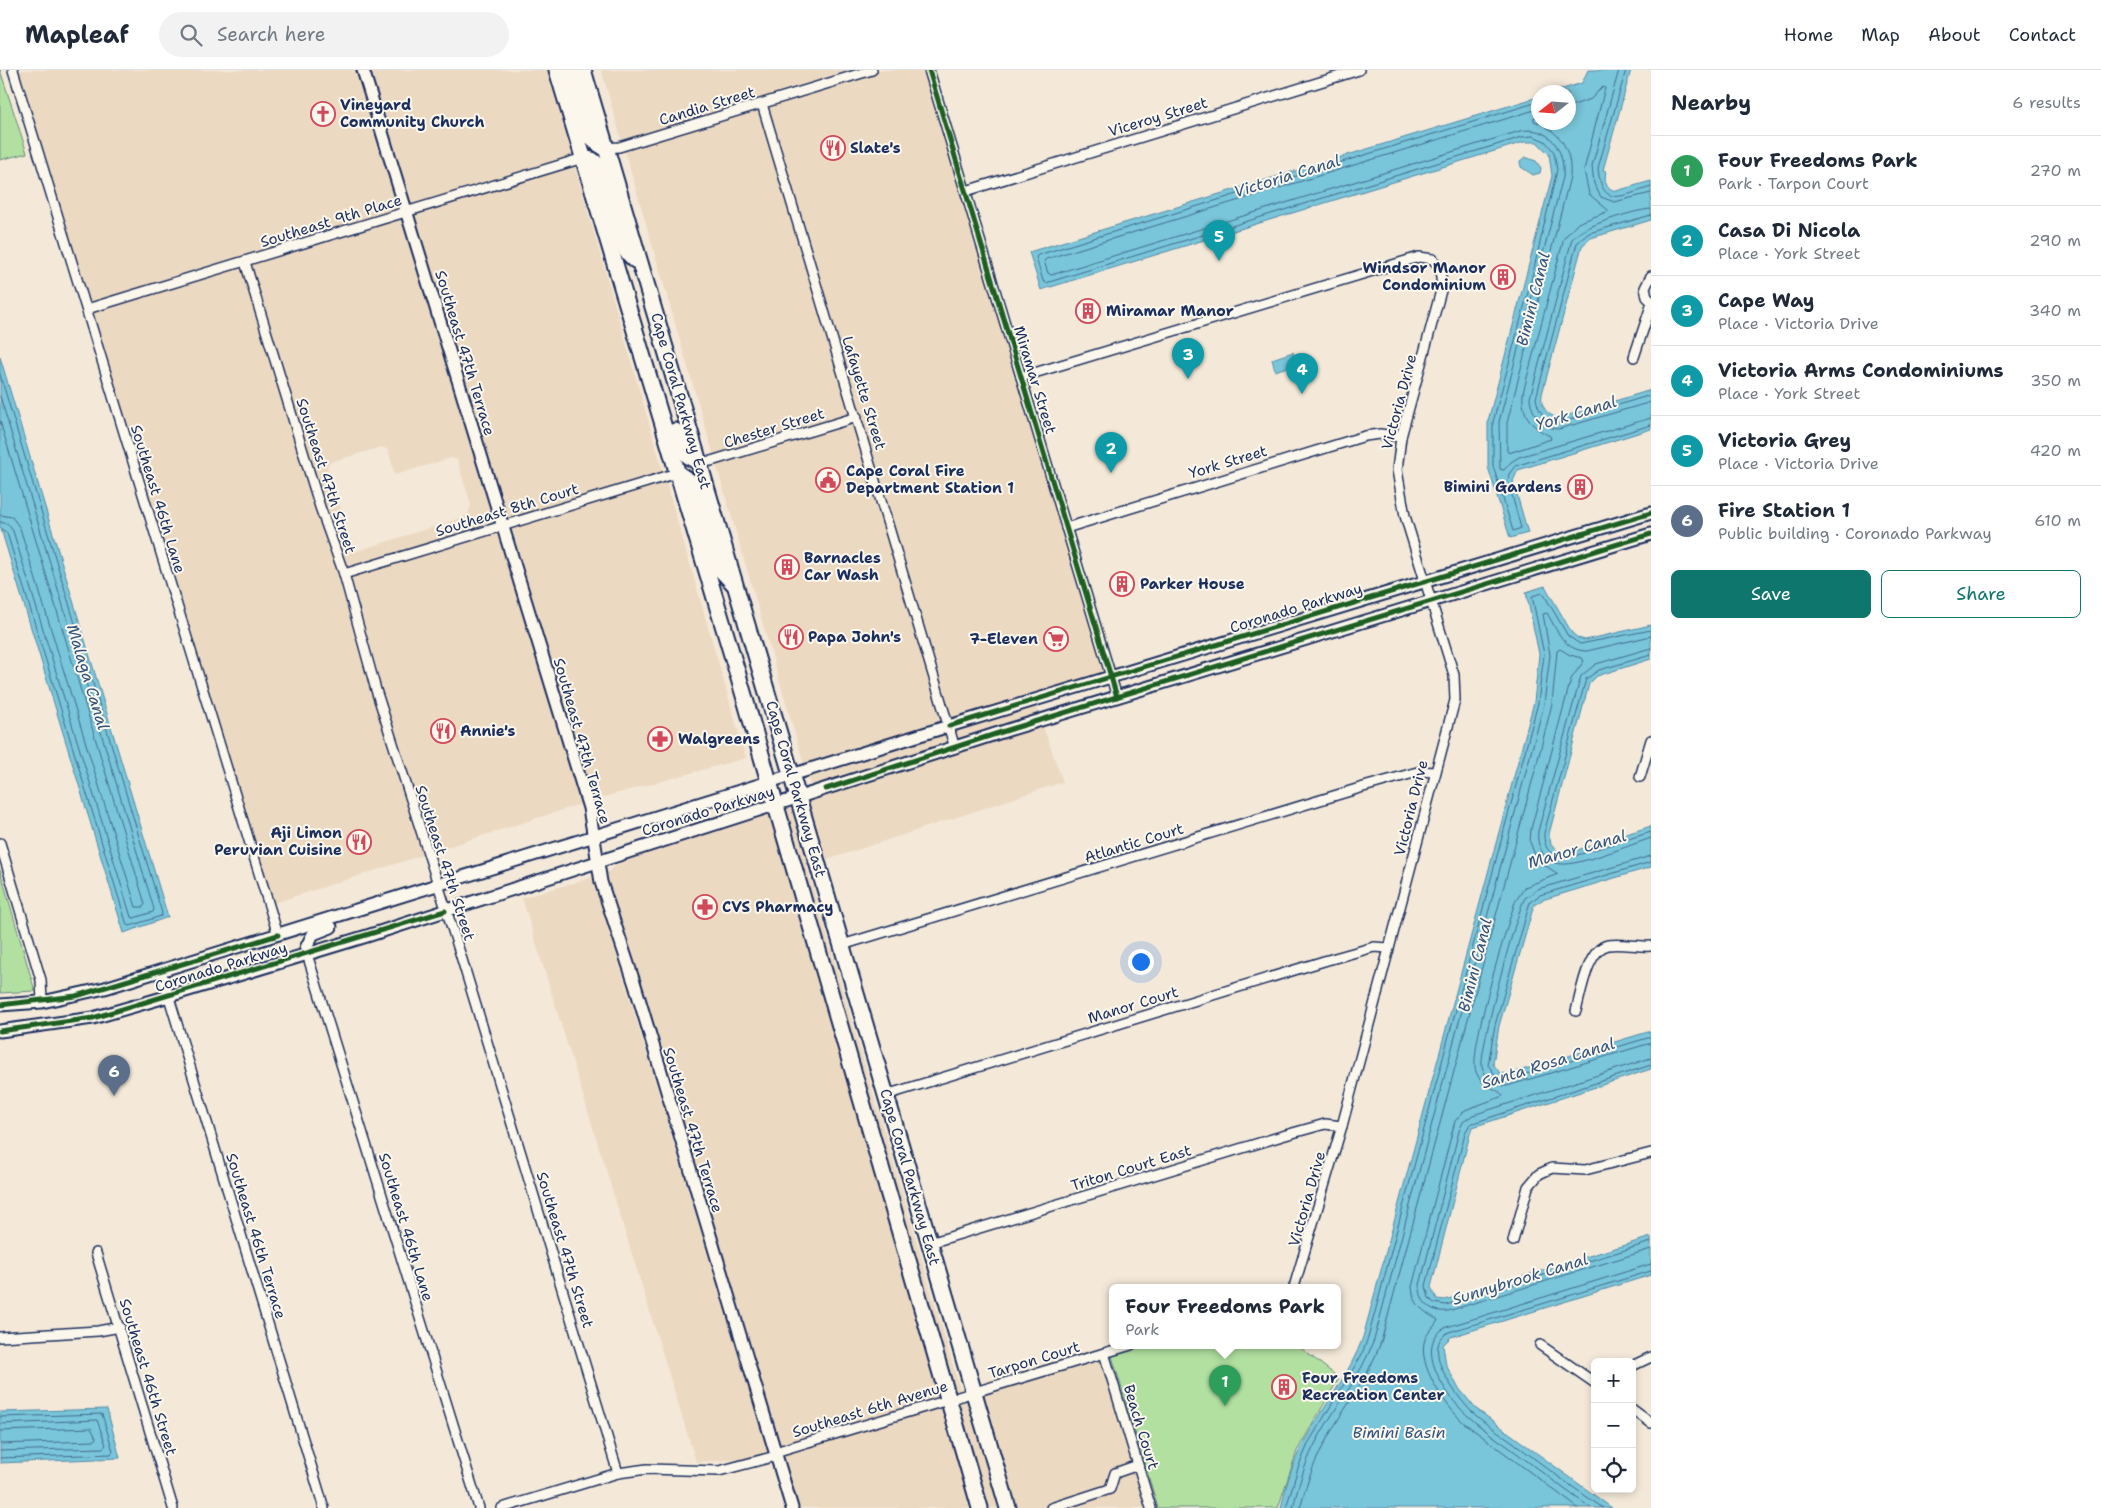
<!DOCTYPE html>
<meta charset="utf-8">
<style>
:root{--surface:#fff;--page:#f2f2f3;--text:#1f2937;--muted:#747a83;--line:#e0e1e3;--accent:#0f766e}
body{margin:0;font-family:"Shantell Sans",sans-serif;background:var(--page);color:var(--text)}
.controls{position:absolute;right:15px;bottom:15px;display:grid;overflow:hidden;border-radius:8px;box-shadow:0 2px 8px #0003}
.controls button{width:45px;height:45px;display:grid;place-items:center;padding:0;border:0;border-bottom:1px solid var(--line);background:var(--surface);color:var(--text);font:25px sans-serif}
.compass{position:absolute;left:1531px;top:15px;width:45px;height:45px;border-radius:50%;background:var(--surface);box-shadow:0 2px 8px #0003;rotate:253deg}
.you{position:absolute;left:1140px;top:891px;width:18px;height:18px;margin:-12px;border:4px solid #fff;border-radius:50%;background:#1a73e8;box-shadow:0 0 0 8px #1a73e833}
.badge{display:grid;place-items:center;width:32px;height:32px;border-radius:50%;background:var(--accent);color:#fff;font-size:16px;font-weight:700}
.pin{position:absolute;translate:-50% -41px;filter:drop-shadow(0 1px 2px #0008)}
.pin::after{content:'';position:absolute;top:26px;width:18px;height:15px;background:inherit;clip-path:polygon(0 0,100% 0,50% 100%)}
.popup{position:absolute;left:1109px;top:1214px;width:232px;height:65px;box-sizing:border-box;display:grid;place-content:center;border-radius:8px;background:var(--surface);filter:drop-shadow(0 1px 4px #0005);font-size:16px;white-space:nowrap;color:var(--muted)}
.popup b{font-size:19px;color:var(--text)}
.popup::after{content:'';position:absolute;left:50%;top:100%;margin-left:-10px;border:10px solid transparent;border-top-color:var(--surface)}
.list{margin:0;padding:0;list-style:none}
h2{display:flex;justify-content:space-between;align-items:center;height:65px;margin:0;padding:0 20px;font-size:21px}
h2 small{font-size:16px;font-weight:400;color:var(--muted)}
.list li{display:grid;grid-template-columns:32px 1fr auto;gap:15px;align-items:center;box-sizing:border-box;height:70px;padding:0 20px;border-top:1px solid var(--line)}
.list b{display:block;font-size:19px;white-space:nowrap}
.list p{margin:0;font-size:16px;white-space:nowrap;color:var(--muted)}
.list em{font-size:16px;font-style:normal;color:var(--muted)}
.actions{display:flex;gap:10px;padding:15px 20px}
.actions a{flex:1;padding:11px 0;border:1px solid var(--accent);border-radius:8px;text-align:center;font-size:18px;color:var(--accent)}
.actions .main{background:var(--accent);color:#fff}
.icon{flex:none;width:28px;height:28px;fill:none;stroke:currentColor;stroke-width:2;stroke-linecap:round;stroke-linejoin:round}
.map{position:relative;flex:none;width:1651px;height:1438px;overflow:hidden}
header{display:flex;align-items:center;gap:30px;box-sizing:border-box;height:70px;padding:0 25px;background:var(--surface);border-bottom:1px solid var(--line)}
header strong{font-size:24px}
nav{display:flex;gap:28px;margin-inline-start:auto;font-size:18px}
.search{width:350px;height:45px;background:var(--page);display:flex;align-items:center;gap:12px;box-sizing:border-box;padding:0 18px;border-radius:28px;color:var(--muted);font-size:19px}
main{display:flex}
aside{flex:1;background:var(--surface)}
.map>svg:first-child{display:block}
</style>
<header>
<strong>Mapleaf</strong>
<div class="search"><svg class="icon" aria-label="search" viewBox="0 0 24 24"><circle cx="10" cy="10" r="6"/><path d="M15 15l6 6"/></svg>Search here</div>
<nav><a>Home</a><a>Map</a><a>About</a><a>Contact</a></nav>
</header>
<main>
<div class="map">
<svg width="1651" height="1438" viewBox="0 0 1651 1438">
<rect width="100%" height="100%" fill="#f4e9d9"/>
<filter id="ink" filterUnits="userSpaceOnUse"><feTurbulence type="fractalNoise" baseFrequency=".02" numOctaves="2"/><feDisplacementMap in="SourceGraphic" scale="10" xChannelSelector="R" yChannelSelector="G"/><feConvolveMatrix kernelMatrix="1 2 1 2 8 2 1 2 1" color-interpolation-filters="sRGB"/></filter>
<g filter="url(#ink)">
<g fill="#ecd9c2" fill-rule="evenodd">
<path d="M16,0h340l225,734 -316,102zM382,377l6,3 7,25 56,-17 6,2 14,45 -4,11 -110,35 -3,-1 -27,-84 4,-4z"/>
<polygon points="370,0 547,0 746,688 593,730"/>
<polygon points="601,0 933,0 1116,600 804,695"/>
<polygon points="1036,637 1039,645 811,718 808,706"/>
<polygon points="1043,656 1063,712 824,791 807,732"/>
<polygon points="794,736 811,796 807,797 960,1319 965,1318 1001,1438 987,1438 783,739"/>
<polygon points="771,744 973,1438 799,1438 641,914 607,811 606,803 623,791"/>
<polygon points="593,807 769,1386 761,1389 696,1392 522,828"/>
<polygon points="1101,1277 1152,1438 1015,1438 978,1314"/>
</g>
<g fill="#b1e0a0" stroke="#66887f">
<polygon points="0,0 27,83 0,90"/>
<polygon points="0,800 35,921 0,923"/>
<polygon points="1147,1275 1297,1275 1339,1308 1297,1381 1278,1438 1158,1438 1112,1286"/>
</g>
<g fill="#79c5d9" stroke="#5389a8">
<path d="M1588,0h43l-28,100 3,1c-2,11 -1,17 10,20l35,-10v39l-60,18 -9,8 -40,148c-2,12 5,22 17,24l92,-28v39l-133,41 -5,11 15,52 -18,5 -22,-71v-46l64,-245 -3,-22 -12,-12h-13l-483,148 -12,-38 509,-155v25h30v-30h-15l29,-9z"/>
<polygon points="1525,87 1536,91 1541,98 1540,103 1533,105 1521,97 1520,91"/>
<polygon points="1293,282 1297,294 1275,301 1272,289"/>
<polygon points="0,287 168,847 124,863 0,456"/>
<path d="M1545,516l27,47 6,5 7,2 66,-15v34l-54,17 -8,8 -40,150 2,11 8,7 9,1 83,-27v41l-109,33 -8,5 -35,121 -6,38 7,9 9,1 142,-43v38l-178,58 -3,7 -39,153 6,12 8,1 206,-63v38l-200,62 -8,8 3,20 12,22 17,21 137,100h-331c5,-23 12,-47 24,-68 19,-35 45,-66 58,-103l171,-635 5,-48 -13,-62z"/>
<polygon points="107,1339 120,1388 0,1393 0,1342"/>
</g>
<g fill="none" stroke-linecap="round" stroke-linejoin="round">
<g stroke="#416b8f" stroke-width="1">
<polyline points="1619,0 1592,96 1594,114 1601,127 1614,132 1651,123"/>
<path d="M1626,0l-28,98c4,41 23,28 53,19"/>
<polyline points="1538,32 1038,185 1036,187 1043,211 1046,213 1522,67 1533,66 1545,71 1554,82 1557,100 1530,215 1493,352 1493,396 1513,461 1521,458 1508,411 1509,404 1515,396 1651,355"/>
<path d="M1538,39l-492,150 -2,2 4,12 3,2 469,-144c30,-6 45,19 43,46l-64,245 1,47 4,1 7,-8 8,-5 132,-39"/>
<path d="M1538,46l-4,2v3c26,10 38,28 36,56l-63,246v28l2,2 42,-14 -1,-3c-20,-9 -31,-25 -26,-47l40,-151 14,-15 31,-12 -20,-17 -5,-24 21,-82 -3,-1 -11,12 -23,8"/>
<path d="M1651,139c-16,1 -70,17 -79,30l-42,159c2,17 11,30 29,31l92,-27"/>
<path d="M1651,145l-62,18 -12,10 -41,155c2,13 9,24 23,25l92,-28"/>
<polyline points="0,304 162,843 161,846 130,856 127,855 7,463 0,458"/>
<polyline points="0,326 154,839 153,842 134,848 131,847 13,461 8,454 0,452"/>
<polyline points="0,351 145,834 143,837 136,837 20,458 12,447 0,445"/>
<path d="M1651,578l-55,16 -15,12 -43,155c-2,16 7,32 24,33 16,2 71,-20 89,-26"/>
<path d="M1651,585l-52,15 -13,9 -42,154c-1,15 8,26 24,25l83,-26"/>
<path d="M1651,786l-113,33 -13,9c-9,15 -46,153 -43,168 2,11 13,20 25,20l144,-43"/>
<polyline points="1651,792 1540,825 1530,832 1495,955 1488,995 1497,1007 1510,1009 1651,967"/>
<path d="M1651,988l-178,57 -10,7 -4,9 -39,154c-1,17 11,28 28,26l203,-62"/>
<polyline points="1651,995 1470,1054 1465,1063 1426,1216 1429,1228 1434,1233 1446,1235 1651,1172"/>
<polyline points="0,1347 102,1344 113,1381 111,1384 0,1388"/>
<polyline points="0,1354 97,1350 106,1375 103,1378 0,1381"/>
<polyline points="0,1361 91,1358 96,1368 94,1371 0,1374"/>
<polyline points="1286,1438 1298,1398 1309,1372 1361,1286 1368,1268 1538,633 1544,584 1532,526 1543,523 1568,566 1580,574 1651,560"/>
<path d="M1293,1438c5,-21 11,-42 21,-62 18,-36 46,-67 60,-106l170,-636 6,-49 -7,-41 4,-1c10,17 17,38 40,38l64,-15"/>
<path d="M1300,1438c5,-20 12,-40 21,-58 18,-37 46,-68 60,-108l155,-575 16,-63 5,-53 3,-2 10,6 12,3 2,3 -13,18 -40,150 -1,13 5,13 8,9 15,10 -33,13 -10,15c-9,28 -47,149 -39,170 7,17 23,16 27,24l-38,14 -10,11 -43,166c2,19 11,24 26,33 -3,7 -10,11 -13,19 -9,26 21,67 38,83l115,86"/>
<path d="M1591,1438c-26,-18 -52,-38 -77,-57 -15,-11 -32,-22 -46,-35 -20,-17 -58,-72 -21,-89l204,-63"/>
<path d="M1603,1438c-31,-21 -61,-43 -90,-66 -14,-10 -31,-20 -43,-32 -14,-15 -51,-63 -21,-78l202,-61"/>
</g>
<defs>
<g id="minor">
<polyline points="13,0 278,865"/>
<polyline points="929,0 1117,627"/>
<polyline points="762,34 955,678"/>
<polyline points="606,78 619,77 872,0"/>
<polyline points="966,121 1359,0"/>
<polyline points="245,192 320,437 344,504 376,620 460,883 618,1403"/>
<polyline points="1651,206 1645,218 1647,227 1651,231"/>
<polyline points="87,239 583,88"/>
<polyline points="1634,287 1651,236"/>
<polyline points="1021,307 1419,187 1433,189 1440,198 1442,217 1401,367 1397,400 1405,446 1454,605 1455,630 1342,1056 1294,1217"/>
<polyline points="699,392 711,391 857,347"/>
<polyline points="1066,458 1365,366 1380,364 1401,367"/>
<polyline points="344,504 677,403"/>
<polyline points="1640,707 1651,670"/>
<polyline points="0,773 41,910 42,932"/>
<polyline points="842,875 1360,718 1421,701 1434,702"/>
<polyline points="307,884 479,1438"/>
<polyline points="161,901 324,1438"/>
<path d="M1576,941c5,-17 11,-62 32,-66 14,-2 29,2 43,1"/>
<polyline points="886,1025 1324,891 1374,877 1388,878"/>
<polyline points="1513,1171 1528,1117 1539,1104 1552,1098 1585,1100 1651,1083"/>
<polyline points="930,1173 1282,1066 1325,1054 1342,1056"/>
<polyline points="96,1183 173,1438"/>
<polyline points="0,1267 98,1261 120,1257"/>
<polyline points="1540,1275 1595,1313"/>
<polyline points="1104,1283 1151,1438"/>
<polyline points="1632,1296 1651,1287"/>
<polyline points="1632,1339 1651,1353"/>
<polyline points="775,1382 1131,1275"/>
<polyline points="502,1438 618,1403 647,1399 719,1401 776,1386"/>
<polyline points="1051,1438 1110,1419 1115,1403 1138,1395"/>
</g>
<g id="tertiary">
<polyline points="363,0 589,738 601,812 635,915 792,1438"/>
<polyline points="307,884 306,878 313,864 331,857"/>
<polyline points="0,935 42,932 105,918 949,656 1651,443"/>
<polyline points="0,961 93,948 169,926 367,866 1008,660 1651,464"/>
</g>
<g id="primary">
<polyline points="557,0 738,605 980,1438"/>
<path d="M569,0c9,24 11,69 37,78"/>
<polyline points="583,0 1008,1438"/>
<polyline points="583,88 592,90 599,96 623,172 627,182 635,190"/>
<path d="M675,361c4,16 8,24 24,31"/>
<polyline points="677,403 691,412 720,499 733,513"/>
</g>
</defs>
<use href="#minor" stroke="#1b2f5e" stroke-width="12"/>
<use href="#tertiary" stroke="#1b2f5e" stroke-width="15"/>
<use href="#primary" stroke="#1b2f5e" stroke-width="19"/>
<use href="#minor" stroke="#fbf7ec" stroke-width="9"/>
<use href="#tertiary" stroke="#fbf7ec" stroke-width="11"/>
<use href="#primary" stroke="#fbf7ec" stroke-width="15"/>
<defs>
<g id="cycleway">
<polyline points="929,0 1117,627"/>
<polyline points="949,656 1651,443"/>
<polyline points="826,719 1008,660 1651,464"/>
<polyline points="0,935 76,926 278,865"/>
<polyline points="0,961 93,948 445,841"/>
</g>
</defs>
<use href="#cycleway" stroke="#fbf7ec" stroke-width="8"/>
<use href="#cycleway" stroke="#1b5e20" stroke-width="5"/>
</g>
</g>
<defs>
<symbol id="church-ring" viewBox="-11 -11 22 22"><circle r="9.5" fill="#fbf7ec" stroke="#d1495b" stroke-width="1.5"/><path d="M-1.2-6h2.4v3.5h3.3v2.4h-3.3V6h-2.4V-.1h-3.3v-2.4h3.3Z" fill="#d1495b"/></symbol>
<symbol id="restaurant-ring" viewBox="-11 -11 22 22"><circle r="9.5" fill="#fbf7ec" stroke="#d1495b" stroke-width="1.5"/><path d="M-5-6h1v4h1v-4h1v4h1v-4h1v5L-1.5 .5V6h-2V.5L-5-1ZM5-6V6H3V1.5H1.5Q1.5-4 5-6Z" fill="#d1495b"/></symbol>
<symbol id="building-ring" viewBox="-11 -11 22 22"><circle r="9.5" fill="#fbf7ec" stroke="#d1495b" stroke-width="1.5"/><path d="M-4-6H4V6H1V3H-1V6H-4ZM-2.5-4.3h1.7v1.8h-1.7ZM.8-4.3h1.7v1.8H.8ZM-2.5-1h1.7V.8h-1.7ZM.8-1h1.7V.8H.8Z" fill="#d1495b"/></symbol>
<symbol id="civic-ring" viewBox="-11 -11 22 22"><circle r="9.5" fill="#fbf7ec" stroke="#d1495b" stroke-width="1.5"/><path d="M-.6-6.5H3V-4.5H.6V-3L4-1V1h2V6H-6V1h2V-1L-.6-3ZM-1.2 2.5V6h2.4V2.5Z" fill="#d1495b"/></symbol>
<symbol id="supermarket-ring" viewBox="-11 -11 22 22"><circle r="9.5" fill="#fbf7ec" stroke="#d1495b" stroke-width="1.5"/><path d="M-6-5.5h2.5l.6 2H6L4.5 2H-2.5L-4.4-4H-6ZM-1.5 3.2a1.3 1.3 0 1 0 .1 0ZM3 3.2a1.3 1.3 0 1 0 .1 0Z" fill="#d1495b"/></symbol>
<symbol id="pharmacy-ring" viewBox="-11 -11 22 22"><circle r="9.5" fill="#fbf7ec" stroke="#d1495b" stroke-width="1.5"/><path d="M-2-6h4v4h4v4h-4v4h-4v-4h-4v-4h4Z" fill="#d1495b"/></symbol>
</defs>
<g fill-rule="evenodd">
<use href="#church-ring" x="309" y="30" width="28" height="28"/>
<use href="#restaurant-ring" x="819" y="64" width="28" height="28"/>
<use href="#building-ring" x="1489" y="193" width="28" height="28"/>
<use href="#building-ring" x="1074" y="227" width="28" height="28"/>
<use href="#civic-ring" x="814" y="396" width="28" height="28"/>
<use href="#building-ring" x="1566" y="403" width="28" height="28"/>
<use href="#building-ring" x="773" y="483" width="28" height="28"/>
<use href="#building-ring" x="1108" y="500" width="28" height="28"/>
<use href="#restaurant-ring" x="777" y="553" width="28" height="28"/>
<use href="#supermarket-ring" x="1042" y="555" width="28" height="28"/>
<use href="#restaurant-ring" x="429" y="647" width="28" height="28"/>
<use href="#pharmacy-ring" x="646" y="655" width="28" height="28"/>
<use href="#restaurant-ring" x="345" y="758" width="28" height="28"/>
<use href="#pharmacy-ring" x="691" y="823" width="28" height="28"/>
<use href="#building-ring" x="1270" y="1303" width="28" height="28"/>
</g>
<g text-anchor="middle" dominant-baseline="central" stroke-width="4" stroke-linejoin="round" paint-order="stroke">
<g font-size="15" font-weight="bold" fill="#1b2f5e" stroke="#fbf7ec" text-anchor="start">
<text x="340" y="35">Vineyard<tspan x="340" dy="17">Community Church</tspan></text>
<text x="850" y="78">Slate's</text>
<text x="1486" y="198" text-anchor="end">Windsor Manor<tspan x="1486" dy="17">Condominium</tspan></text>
<text x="1106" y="241">Miramar Manor</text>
<text x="846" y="401">Cape Coral Fire<tspan x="846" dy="17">Department Station 1</tspan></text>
<text x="1562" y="417" text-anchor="end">Bimini Gardens</text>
<text x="804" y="488">Barnacles<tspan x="804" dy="17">Car Wash</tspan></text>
<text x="1140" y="514">Parker House</text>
<text x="808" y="567">Papa John's</text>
<text x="1038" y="569" text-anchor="end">7-Eleven</text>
<text x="460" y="661">Annie's</text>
<text x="678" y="669">Walgreens</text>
<text x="342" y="763" text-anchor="end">Aji Limon<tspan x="342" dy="17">Peruvian Cuisine</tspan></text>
<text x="722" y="837">CVS Pharmacy</text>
<text x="1302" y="1308">Four Freedoms<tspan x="1302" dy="17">Recreation Center</tspan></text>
</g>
<g font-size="15" fill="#1b2f5e" stroke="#fbf7ec">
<text transform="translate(707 36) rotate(-17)">Candia Street</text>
<text transform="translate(1158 47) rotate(-17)">Viceroy Street</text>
<text transform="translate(331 151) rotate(-17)">Southeast 9th Place</text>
<text transform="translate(465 283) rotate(73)">Southeast 47th Terrace</text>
<text transform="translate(1035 310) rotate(73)">Miramar Street</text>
<text transform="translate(864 323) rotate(73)">Lafayette Street</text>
<text transform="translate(681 331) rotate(74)">Cape Coral Parkway East</text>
<text transform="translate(1399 332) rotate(-75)">Victoria Drive</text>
<text transform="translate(774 358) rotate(-17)">Chester Street</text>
<text transform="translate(1228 392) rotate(-17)">York Street</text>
<text transform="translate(326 406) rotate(72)">Southeast 47th Street</text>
<text transform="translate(158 429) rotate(73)">Southeast 46th Lane</text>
<text transform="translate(507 440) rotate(-17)">Southeast 8th Court</text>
<text transform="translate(1296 538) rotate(-17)">Coronado Parkway</text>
<text transform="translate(582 671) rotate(74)">Southeast 47th Terrace</text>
<text transform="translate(796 719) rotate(74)">Cape Coral Parkway East</text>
<text transform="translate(1411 738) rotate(-76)">Victoria Drive</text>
<text transform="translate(708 741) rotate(-17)">Coronado Parkway</text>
<text transform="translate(1134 773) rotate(-17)">Atlantic Court</text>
<text transform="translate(445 793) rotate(72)">Southeast 47th Street</text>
<text transform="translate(221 897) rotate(-17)">Coronado Parkway</text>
<text transform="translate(1133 935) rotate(-17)">Manor Court</text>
<text transform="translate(693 1060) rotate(73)">Southeast 47th Terrace</text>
<text transform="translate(1131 1098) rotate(-17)">Triton Court East</text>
<text transform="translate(910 1107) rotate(74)">Cape Coral Parkway East</text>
<text transform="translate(1307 1129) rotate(-74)">Victoria Drive</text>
<text transform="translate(406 1157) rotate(73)">Southeast 46th Lane</text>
<text transform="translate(256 1166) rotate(73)">Southeast 46th Terrace</text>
<text transform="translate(565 1180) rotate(73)">Southeast 47th Street</text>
<text transform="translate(1034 1290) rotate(-17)">Tarpon Court</text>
<text transform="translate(148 1307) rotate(73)">Southeast 46th Street</text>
<text transform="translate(870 1339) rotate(-17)">Southeast 6th Avenue</text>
<text transform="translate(1141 1357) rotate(73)">Beach Court</text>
</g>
<g font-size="16" font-style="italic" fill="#32547d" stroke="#fbf7ec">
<text transform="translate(1287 106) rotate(-17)">Victoria Canal</text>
<text transform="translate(1533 229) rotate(-76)">Bimini Canal</text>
<text transform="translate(1576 343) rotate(-17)">York Canal</text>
<text transform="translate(88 607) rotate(73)">Malaga Canal</text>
<text transform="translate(1577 779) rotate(-16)">Manor Canal</text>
<text transform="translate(1475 895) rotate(-76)">Bimini Canal</text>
<text transform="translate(1548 993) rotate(-17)">Santa Rosa Canal</text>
<text transform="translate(1520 1209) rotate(-17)">Sunnybrook Canal</text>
<text x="1399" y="1362">Bimini Basin</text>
</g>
</g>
</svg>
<div class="controls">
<button>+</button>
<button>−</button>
<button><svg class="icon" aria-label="locate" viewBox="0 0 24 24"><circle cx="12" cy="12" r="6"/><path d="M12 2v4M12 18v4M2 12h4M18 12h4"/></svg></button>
</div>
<svg class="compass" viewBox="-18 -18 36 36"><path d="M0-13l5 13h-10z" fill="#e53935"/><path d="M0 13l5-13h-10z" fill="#747a83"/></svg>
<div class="you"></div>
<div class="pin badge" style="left:1225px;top:1336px;background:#2e9e5b">1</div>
<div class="popup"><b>Four Freedoms Park</b>Park</div>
<div class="pin badge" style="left:1111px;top:403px;background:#0f9aa8">2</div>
<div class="pin badge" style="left:1188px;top:309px;background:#0f9aa8">3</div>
<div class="pin badge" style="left:1302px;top:324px;background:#0f9aa8">4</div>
<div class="pin badge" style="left:1219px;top:191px;background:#0f9aa8">5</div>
<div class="pin badge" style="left:114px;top:1026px;background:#5c6f8a">6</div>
</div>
<aside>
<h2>Nearby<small>6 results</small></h2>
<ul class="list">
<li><span class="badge" style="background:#2e9e5b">1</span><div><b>Four Freedoms Park</b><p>Park · Tarpon Court</p></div><em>270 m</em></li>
<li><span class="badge" style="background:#0f9aa8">2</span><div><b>Casa Di Nicola</b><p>Place · York Street</p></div><em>290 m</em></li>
<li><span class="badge" style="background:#0f9aa8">3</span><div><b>Cape Way</b><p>Place · Victoria Drive</p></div><em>340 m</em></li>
<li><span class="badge" style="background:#0f9aa8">4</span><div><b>Victoria Arms Condominiums</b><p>Place · York Street</p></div><em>350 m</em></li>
<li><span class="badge" style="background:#0f9aa8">5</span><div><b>Victoria Grey</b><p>Place · Victoria Drive</p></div><em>420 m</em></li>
<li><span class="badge" style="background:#5c6f8a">6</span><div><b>Fire Station 1</b><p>Public building · Coronado Parkway</p></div><em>610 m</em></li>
</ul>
<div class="actions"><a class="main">Save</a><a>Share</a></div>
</aside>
</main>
